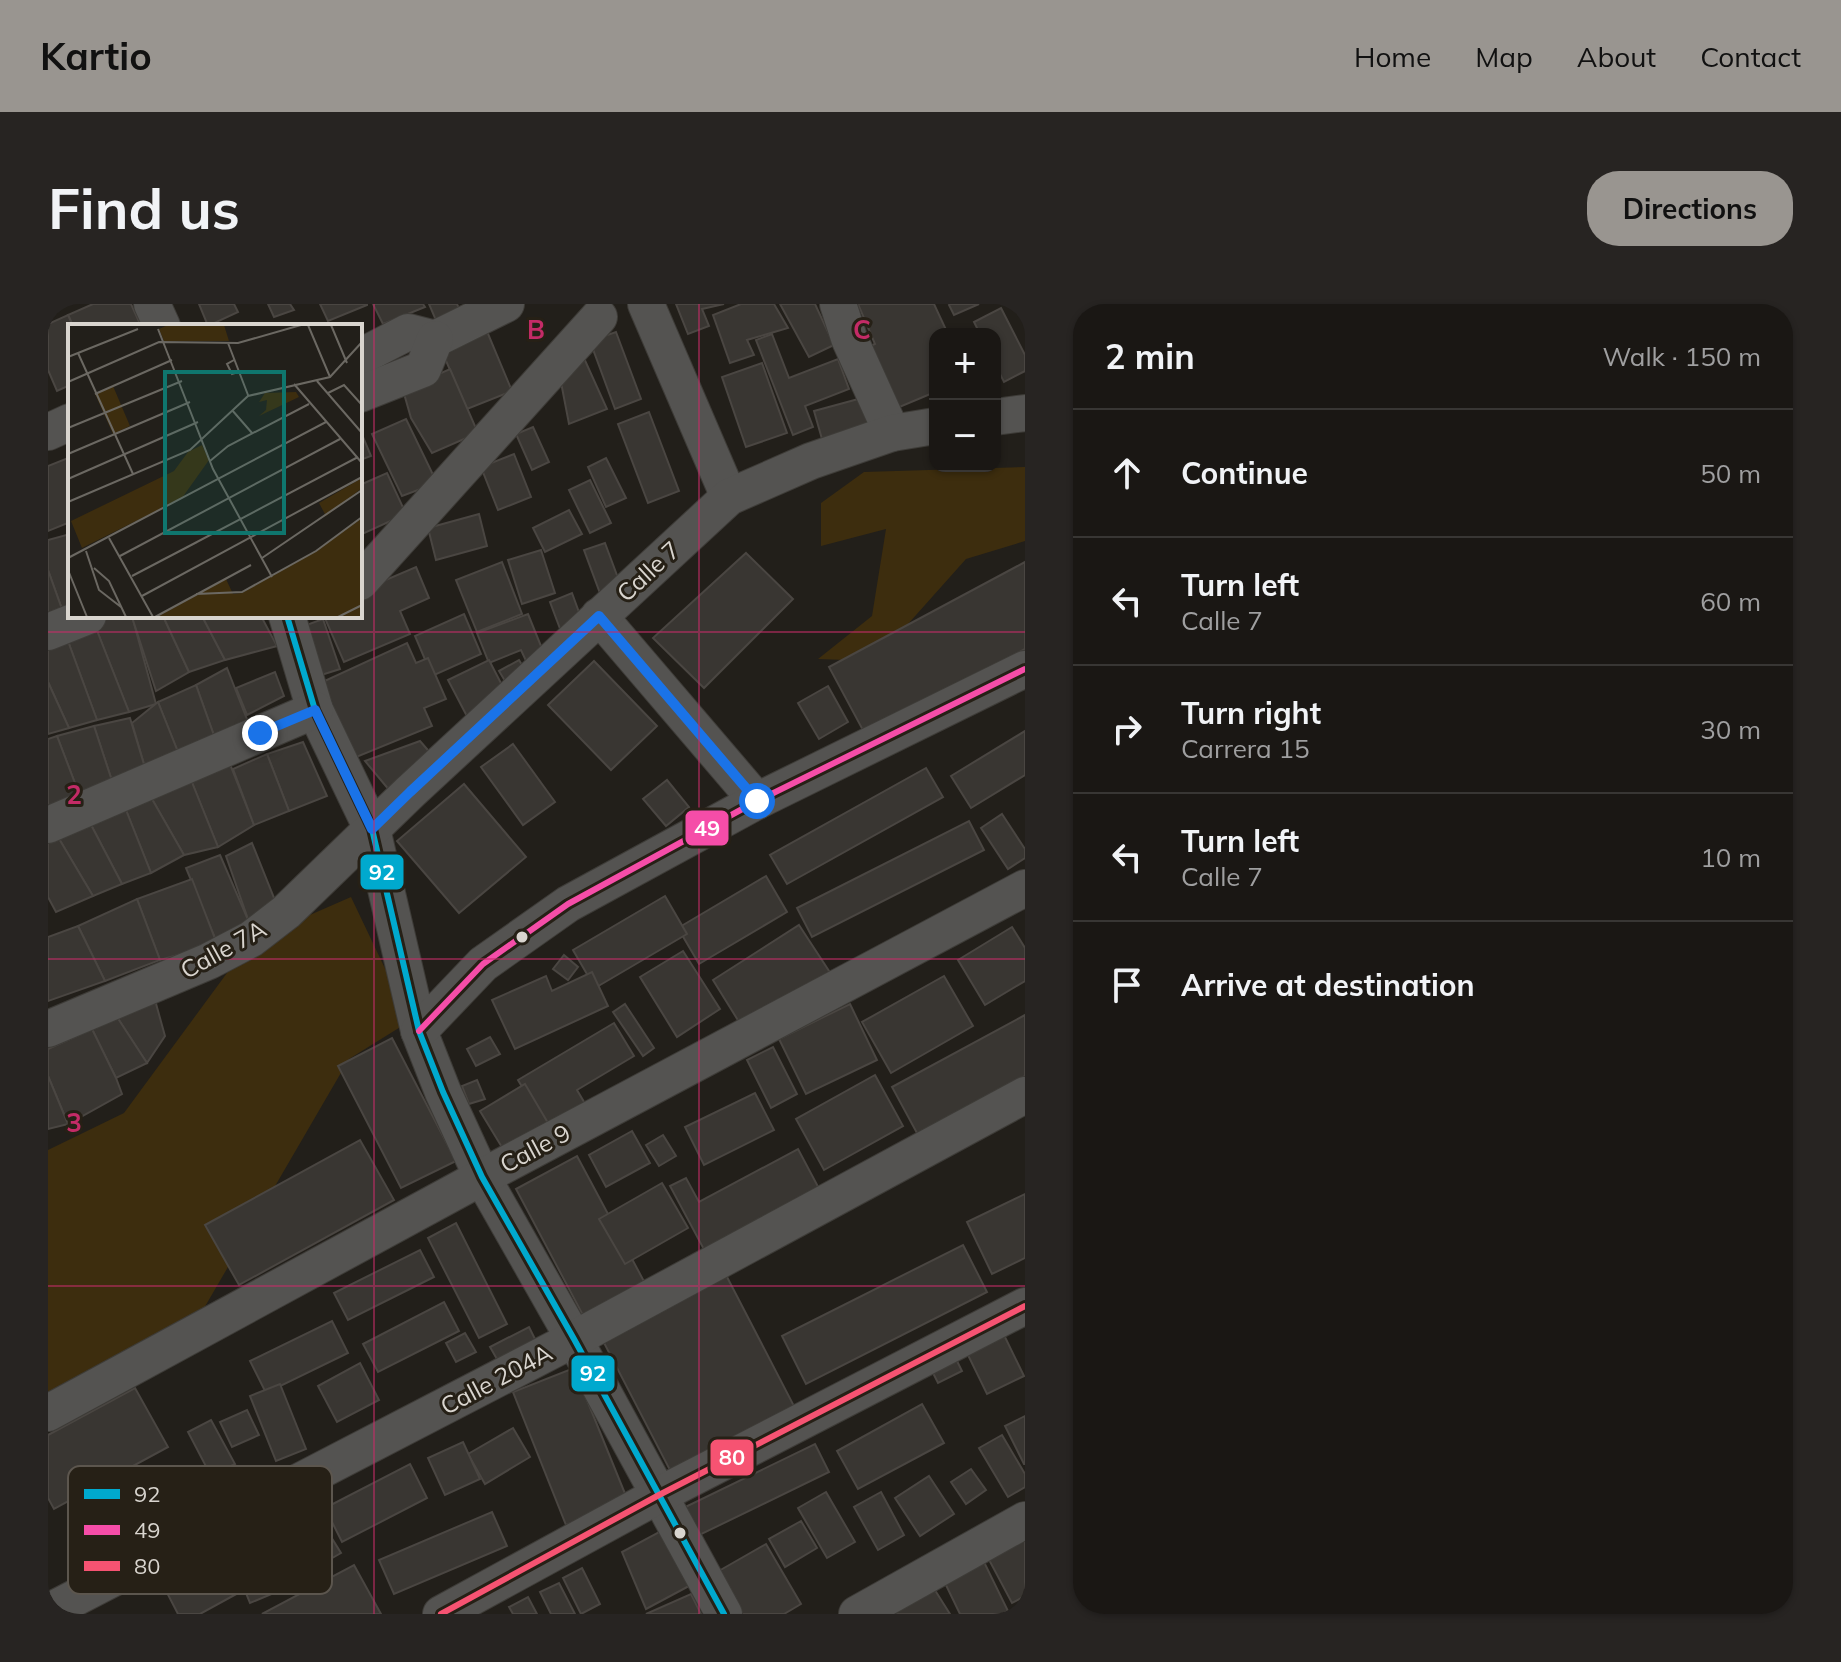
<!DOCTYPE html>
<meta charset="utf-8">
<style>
:root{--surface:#1a1714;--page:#272422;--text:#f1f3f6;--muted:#9f9fa0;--line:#383634;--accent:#999590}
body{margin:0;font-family:Mulish,sans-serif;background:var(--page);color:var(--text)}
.controls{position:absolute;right:24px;top:24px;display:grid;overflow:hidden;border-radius:16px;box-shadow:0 2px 6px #0004}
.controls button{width:72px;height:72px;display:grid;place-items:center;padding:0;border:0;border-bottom:2px solid var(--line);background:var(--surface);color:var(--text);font:40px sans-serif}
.stop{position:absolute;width:24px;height:24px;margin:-18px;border:6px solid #1a73e8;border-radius:50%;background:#fff}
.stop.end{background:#1a73e8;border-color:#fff;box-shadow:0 2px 8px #0008}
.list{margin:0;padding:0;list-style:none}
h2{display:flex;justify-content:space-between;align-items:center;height:104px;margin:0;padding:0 32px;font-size:34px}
h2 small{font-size:26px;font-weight:400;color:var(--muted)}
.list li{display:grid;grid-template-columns:52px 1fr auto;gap:24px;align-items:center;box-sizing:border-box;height:128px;padding:0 32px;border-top:2px solid var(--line)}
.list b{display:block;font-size:30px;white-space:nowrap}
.list p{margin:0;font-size:26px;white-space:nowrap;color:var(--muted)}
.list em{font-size:26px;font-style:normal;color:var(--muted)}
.icon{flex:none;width:44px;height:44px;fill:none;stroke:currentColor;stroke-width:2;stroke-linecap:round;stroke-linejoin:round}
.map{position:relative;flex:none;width:977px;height:1310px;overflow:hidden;border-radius:32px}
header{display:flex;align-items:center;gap:48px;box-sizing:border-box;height:112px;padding:0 40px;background:var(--accent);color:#111}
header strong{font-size:38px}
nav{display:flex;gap:44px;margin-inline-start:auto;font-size:28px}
.intro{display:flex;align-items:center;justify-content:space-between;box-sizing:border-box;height:192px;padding:0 48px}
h1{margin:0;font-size:56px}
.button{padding:20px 36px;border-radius:32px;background:var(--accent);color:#111;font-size:28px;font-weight:700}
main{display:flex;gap:48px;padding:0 48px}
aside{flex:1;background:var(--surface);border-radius:32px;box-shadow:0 2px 6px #0004}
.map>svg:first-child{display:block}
</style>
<header>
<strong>Kartio</strong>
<nav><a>Home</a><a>Map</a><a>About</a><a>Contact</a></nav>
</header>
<div class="intro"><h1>Find us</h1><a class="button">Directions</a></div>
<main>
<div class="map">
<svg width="977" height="1310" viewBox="0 0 977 1310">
<rect width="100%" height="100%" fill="#221f1a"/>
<g fill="#3d2d0e">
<polygon points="977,163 977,237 918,255 827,357 770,355 824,312 838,225 773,242 773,199 816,168"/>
<polygon points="303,593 362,717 301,755 141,1030 0,1104 0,846 76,809 190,654 232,624"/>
</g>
<g fill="#393632" stroke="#4a4642" stroke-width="2">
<polygon points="45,0 83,0 93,22 25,22 20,11"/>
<polygon points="151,0 186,0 190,8 160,22"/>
<polygon points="220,0 242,0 246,6 226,13"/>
<polygon points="272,0 319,0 319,1 280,17"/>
<polygon points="325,0 375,0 377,3 335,20"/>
<polygon points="381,0 409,0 414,11 390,21"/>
<polygon points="628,0 676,0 654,5 661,22 640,30"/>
<polygon points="693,0 726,0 740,24 699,36 706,51 682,59 665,11"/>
<polygon points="732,0 767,0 786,41 761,53"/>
<polygon points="810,0 886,0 900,30 887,30 887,88 842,107 815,45 827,40"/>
<polygon points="902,0 931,0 906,11 901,1"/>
<polygon points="953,4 977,51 977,67 956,78 947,60 947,30 932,30 926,18"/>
<polygon points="20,11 25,22 22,22 22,81 9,87 0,66 0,20"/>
<polygon points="438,25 464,87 419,105 392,43"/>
<polygon points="568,28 593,95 567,105 542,37"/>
<polygon points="724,30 741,74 790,55 801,85 757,102 765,123 745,131 708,36"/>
<polygon points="535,52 559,105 521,120 512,73"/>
<polygon points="714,59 739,129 698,143 674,73"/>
<polygon points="402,65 430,129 384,149 363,114 355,86"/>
<polygon points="814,94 822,121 774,135 766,107"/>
<polygon points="601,108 631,187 600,199 570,120"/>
<polygon points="358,115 389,179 354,192 324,130"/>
<polygon points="485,123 501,158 484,166 468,130"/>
<polygon points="312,126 323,152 312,156"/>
<polygon points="466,150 483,193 450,206 433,163"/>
<polygon points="20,154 22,159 22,218 0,227 0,162"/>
<polygon points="558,154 578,194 558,203 540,163"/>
<polygon points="339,169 358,210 312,231 312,181"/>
<polygon points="542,176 563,219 542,229 521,186"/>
<polygon points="521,206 534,230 497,248 485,224"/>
<polygon points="431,210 439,242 388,256 380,224"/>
<polygon points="22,230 22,305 15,308 0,266 0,236"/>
<polygon points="557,239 570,274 553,292 536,246"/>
<polygon points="493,246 507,289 474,300 460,256"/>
<polygon points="698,249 745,295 656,384 605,334"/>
<polygon points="454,258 474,310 429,328 408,276"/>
<polygon points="977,258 977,345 817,430 781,363"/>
<polygon points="368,263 381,294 352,307 362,330 296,358 276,312 312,312 312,287"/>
<polygon points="0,266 15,308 0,314"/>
<polygon points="524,289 532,311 514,330 502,298"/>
<polygon points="416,310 433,350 384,372 367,332"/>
<polygon points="480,310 497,352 479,359 473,346 441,359 429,329"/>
<polygon points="63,312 84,312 108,400 81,408 46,319"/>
<polygon points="89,312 115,312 141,368 108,387 84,313"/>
<polygon points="115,312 154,312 177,356 141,368"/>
<polygon points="154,312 213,312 229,342 177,356"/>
<polygon points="275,315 292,365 267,373 250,324"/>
<polygon points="46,319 81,408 49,416 17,329"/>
<polygon points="17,329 49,416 21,424 0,378 0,336"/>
<polygon points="359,339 368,359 380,354 398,395 376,404 384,422 301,456 270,380"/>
<polygon points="441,356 456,385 422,418 400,376"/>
<polygon points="471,356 480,371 460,382 451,367"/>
<polygon points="546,357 609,422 563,466 500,401"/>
<polygon points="179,364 202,423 169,440 148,381"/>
<polygon points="227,368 236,392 199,411 188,384"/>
<polygon points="0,378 21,424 0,430"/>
<polygon points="148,381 169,440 132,453 110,398"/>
<polygon points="780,382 800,418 771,435 750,399"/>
<polygon points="110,398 132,453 98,467 84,419"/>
<polygon points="82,414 98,467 66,483 46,422"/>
<polygon points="46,422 66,483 33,495 9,432"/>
<polygon points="977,427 977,471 923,504 903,472"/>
<polygon points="9,432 33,495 0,509 0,435"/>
<polygon points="372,437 385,452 342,487 317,457"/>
<polygon points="255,438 279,492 241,507 219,450"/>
<polygon points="465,440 507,498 475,521 433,463"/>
<polygon points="178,450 206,521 170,543 139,466"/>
<polygon points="219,450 241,507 206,521 185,465"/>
<polygon points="878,464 895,493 739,580 722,551"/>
<polygon points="139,466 170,543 136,551 100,488"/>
<polygon points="619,476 641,503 618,522 595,495"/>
<polygon points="416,480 478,553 411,609 349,537"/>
<polygon points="100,488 136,551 103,569 76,501"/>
<polygon points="76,501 103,569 74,580 41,517"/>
<polygon points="954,510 977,545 977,554 960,565 933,524"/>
<polygon points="41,517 74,580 45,592 7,528"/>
<polygon points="921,517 936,546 764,633 749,604"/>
<polygon points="7,528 45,592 8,608 0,593 0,531"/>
<polygon points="204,539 228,599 201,618 178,552"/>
<polygon points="172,551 201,618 167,634 138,564"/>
<polygon points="718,572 739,608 651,660 630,624"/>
<polygon points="144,575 169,640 112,656 89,595"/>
<polygon points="617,592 639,630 547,684 525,646"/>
<polygon points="89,595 112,656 57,677 30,622"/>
<polygon points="751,621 783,670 696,726 665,676"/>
<polygon points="30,622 57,677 0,697 0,633"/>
<polygon points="964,623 977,644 977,677 937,701 910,656"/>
<polygon points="635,647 672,705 629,733 592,673"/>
<polygon points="516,651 530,663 520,676 505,665"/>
<polygon points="544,668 560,702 467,745 444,696 498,672 504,687"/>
<polygon points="896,672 925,722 843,769 814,718"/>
<polygon points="107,696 117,732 99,759 69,713"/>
<polygon points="577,700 606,744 595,752 565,708"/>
<polygon points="802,700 829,756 758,790 731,735"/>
<polygon points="977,711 977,772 870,831 844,783"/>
<polygon points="69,713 99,759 68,774 44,725"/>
<polygon points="566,719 586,752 529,786 539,803 500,826 470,776"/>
<polygon points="44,725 68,774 74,790 20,820 0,772 0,745"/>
<polygon points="442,733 452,750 428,762 419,745"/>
<polygon points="344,734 408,857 353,884 290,762"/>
<polygon points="725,743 749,790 723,804 699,756"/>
<polygon points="827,771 855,822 776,866 748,815"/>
<polygon points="0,772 20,820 0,825"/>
<polygon points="429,776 437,795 421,800 414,782"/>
<polygon points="477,780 500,819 455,845 432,807"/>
<polygon points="707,789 726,826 656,861 637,823"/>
<polygon points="584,827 602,859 558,883 541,851"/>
<polygon points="615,831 628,852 611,862 598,841"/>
<polygon points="312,836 346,896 191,981 157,921"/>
<polygon points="750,845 775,892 660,953 622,882 638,874 651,898"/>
<polygon points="529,852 599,983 537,1015 468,885"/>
<polygon points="614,879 640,924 577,960 551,915"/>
<polygon points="977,890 977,954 944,970 919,918"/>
<polygon points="408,919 459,1020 431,1034 380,934"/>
<polygon points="915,941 939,988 758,1080 734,1032"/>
<polygon points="372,946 386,973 300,1016 286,989"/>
<polygon points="678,971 748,1106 624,1170 554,1035"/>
<polygon points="396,998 411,1027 330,1068 315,1040"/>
<polygon points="284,1017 300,1049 218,1089 202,1057"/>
<polygon points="481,1023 488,1037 450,1057 442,1043"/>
<polygon points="417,1029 428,1048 408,1058 398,1039"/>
<polygon points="955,1029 976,1072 939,1090 918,1047"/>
<polygon points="905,1049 914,1067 890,1079 881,1061"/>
<polygon points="312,1059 331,1096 289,1118 270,1082"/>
<polygon points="526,1064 580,1197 518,1221 465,1088"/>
<polygon points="232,1080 258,1145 228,1157 202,1092"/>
<polygon points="87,1084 120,1143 6,1205 0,1194 0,1131"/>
<polygon points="874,1100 896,1139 810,1185 789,1147"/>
<polygon points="199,1106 211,1131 184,1143 172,1118"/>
<polygon points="977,1112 977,1160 976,1160 957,1122"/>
<polygon points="163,1116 187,1160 163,1172 140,1128"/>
<polygon points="465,1124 482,1153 437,1180 420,1150"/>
<polygon points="954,1131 977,1170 977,1183 960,1193 931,1144"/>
<polygon points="415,1138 432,1175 397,1191 380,1154"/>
<polygon points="767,1140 781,1168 641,1236 627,1208"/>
<polygon points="362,1160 379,1194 294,1238 277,1204"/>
<polygon points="923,1165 938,1186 918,1200 903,1178"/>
<polygon points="881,1172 906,1210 872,1232 847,1194"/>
<polygon points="778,1188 807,1238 779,1254 750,1204"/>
<polygon points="833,1188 856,1231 830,1246 806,1203"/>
<polygon points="444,1208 459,1242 346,1290 331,1256"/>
<polygon points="753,1217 769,1244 737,1263 721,1235"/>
<polygon points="275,1220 293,1249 227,1287 203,1245 231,1229 238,1241"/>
<polygon points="613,1227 641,1282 598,1305 574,1248"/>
<polygon points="977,1234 977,1292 964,1299 939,1252"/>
<polygon points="718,1240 753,1300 736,1310 693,1310 669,1268"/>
<polygon points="207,1245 226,1289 202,1299 184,1255"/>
<polygon points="172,1252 192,1288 152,1310 130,1310 116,1283"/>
<polygon points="935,1256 960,1307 954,1310 912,1310 895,1275"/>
<polygon points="306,1261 333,1310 214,1310"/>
<polygon points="534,1264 552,1300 533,1310 515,1274"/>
<polygon points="511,1279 527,1310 503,1310 492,1288"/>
<polygon points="885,1283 902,1310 843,1310"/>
<polygon points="643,1290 653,1310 598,1310"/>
<polygon points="480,1293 489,1310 465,1310 461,1303"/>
</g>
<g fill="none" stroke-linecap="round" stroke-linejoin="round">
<defs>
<g id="minor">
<polyline points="104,0 114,22"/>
<polyline points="598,0 681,193"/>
<polyline points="790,0 801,34 844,129"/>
<polyline points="312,53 360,28 387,35 458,0"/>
<polyline points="312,90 375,65 387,35"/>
<polyline points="947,113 977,109"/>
<polyline points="0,128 22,118"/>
<polyline points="312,278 551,13"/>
<polyline points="239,312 267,406 324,525 371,727 395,788 434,873 526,1035 676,1310"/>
<polyline points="551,312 709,497"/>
<polyline points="0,328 40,312"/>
<polyline points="0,521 267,406"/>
<polyline points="0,725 161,657 203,635 238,608 362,488 681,193 763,157 844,129 887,122"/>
<polyline points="371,727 435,660 520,600 709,497 977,365"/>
<polyline points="0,1109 434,873 977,584"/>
<polyline points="0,1308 526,1035 977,791"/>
<polyline points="393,1310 611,1191 977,1002"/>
<polyline points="809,1310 977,1216"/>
</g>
</defs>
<use href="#minor" stroke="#3e3c38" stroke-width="38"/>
<use href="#minor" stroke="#545351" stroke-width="36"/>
<defs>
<polyline id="bus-1" points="239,312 267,406 324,525 371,727 395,788 434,873 526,1035 676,1310"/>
<polyline id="bus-2" points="371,727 435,660 520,600 709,497 977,365"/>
<polyline id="bus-3" points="393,1310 611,1191 977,1002"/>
</defs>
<use href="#bus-1" stroke="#262016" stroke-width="12"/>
<use href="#bus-2" stroke="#262016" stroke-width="12"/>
<use href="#bus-3" stroke="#262016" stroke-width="12"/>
<use href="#bus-1" stroke="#00a9ce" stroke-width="6"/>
<use href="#bus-2" stroke="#f54da8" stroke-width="6"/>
<use href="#bus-3" stroke="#f65372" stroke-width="6"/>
</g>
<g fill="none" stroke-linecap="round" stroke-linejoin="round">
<polyline stroke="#1a73e8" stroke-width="10" points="212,429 267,406 324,525 362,488 551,312 709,497"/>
</g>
<path fill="none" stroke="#c42b67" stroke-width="2" stroke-opacity="0.55" d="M326,0v1310M651,0v1310M0,328h977M0,655h977M0,982h977"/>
<g fill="#d9d5cf" stroke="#262016" stroke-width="3">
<circle cx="474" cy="633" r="7"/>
<circle cx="632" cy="1229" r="7"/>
</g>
<g text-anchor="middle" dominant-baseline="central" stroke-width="6" stroke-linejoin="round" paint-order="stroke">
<g font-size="24" fill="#d9d5cf" stroke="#262016">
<text transform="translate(600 267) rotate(-43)">Calle 7</text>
<text transform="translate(175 645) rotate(-29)">Calle 7A</text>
<text transform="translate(487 844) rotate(-28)">Calle 9</text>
<text transform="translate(448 1075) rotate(-28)">Calle 204A</text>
</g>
</g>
<g transform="translate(20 20)">
<rect width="294" height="294" fill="#221f1a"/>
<path d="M100,1h56l5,16h-65l-5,-12zM45,62l17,40 -17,8 -18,-40zM228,68l3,5 -40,19 7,-6 1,-10 -8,2 6,-9zM134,121l7,15 -27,38 -100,50 -11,-27 103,-50 14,-19zM294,154v10l-36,28 -7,-13zM294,194v99h-205l69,-38 7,15 9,-1 74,-42z" fill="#3d2d0e"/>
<path fill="none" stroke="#6b6862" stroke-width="2" d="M60,1h40M240,1l22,52M263,1l16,38M90,5l55,140 59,108M160,19l20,52M10,29l55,121M0,33l70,-28M166,36l-7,4 5,10 6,-2M249,57l45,52M0,58l91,-40 79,1 63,-18M226,60l68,79M260,69l16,-8 18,20M27,70l77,-34M164,86l20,23M0,104l114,-47M0,130l122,-52M142,137l18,-15 81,-42M0,155l130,-57M0,178l122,-52 58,-54 82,-19 32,-35M41,214l44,79M18,227l13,39 22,17M108,229l182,-96M52,232l220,-117M0,234l258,-136M194,234l100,-68M26,244l15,13 17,36M0,246l19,47M64,252l65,-34M128,270l46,-2 74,-41 46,-34M74,272l220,-119M87,293l96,-52M270,293l24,-12"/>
<path fill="#0f766e" fill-opacity="0.15" stroke="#0f766e" stroke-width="4" d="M97,48h119v161h-119z"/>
<rect width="294" height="294" fill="none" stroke="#d9d5cf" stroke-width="4"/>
</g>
<rect x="20" y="1162" width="264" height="128" rx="12" fill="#262016" stroke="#5c564e" stroke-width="2"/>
<rect x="36" y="1185" width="36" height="10" fill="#00a9ce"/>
<rect x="36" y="1221" width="36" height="10" fill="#f54da8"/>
<rect x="36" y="1257" width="36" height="10" fill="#f65372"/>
<g font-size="22" fill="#d9d5cf">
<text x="86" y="1198">92</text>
<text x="86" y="1234">49</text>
<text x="86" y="1270">80</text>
</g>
<g font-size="26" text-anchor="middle" font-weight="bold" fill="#c42b67" stroke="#262016" stroke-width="6" stroke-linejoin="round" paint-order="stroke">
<text x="488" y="35">B</text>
<text x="814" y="35">C</text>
<text x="26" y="500">2</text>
<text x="26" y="828">3</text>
</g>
<g stroke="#262016" stroke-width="3">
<rect x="636" y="505" width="46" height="38" rx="8" fill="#f54da8"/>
<rect x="311" y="549" width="46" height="38" rx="8" fill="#00a9ce"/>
<rect x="522" y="1050" width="46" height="39" rx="8" fill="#00a9ce"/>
<rect x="661" y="1134" width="46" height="39" rx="8" fill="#f65372"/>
</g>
<g font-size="22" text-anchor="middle" font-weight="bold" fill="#fff">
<text x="659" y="532">49</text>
<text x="334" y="576">92</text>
<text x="545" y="1077">92</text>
<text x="684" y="1161">80</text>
</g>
</svg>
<div class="controls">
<button>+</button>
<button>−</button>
</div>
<div class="stop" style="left:709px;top:497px"></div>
<div class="stop end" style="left:212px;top:429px"></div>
</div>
<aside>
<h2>2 min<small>Walk · 150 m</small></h2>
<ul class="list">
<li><svg class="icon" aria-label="ahead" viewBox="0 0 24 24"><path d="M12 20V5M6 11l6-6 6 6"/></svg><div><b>Continue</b></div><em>50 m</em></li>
<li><svg class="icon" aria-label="left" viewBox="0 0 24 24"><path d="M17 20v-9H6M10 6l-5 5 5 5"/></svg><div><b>Turn left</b><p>Calle 7</p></div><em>60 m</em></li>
<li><svg class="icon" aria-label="right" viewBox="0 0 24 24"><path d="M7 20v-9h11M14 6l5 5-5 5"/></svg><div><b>Turn right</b><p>Carrera 15</p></div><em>30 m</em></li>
<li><svg class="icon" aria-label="left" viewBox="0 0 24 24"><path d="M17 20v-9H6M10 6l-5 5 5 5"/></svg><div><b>Turn left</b><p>Calle 7</p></div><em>10 m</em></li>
<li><svg class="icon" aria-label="arrive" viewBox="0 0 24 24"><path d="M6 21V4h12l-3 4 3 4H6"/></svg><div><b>Arrive at destination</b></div></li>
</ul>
</aside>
</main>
